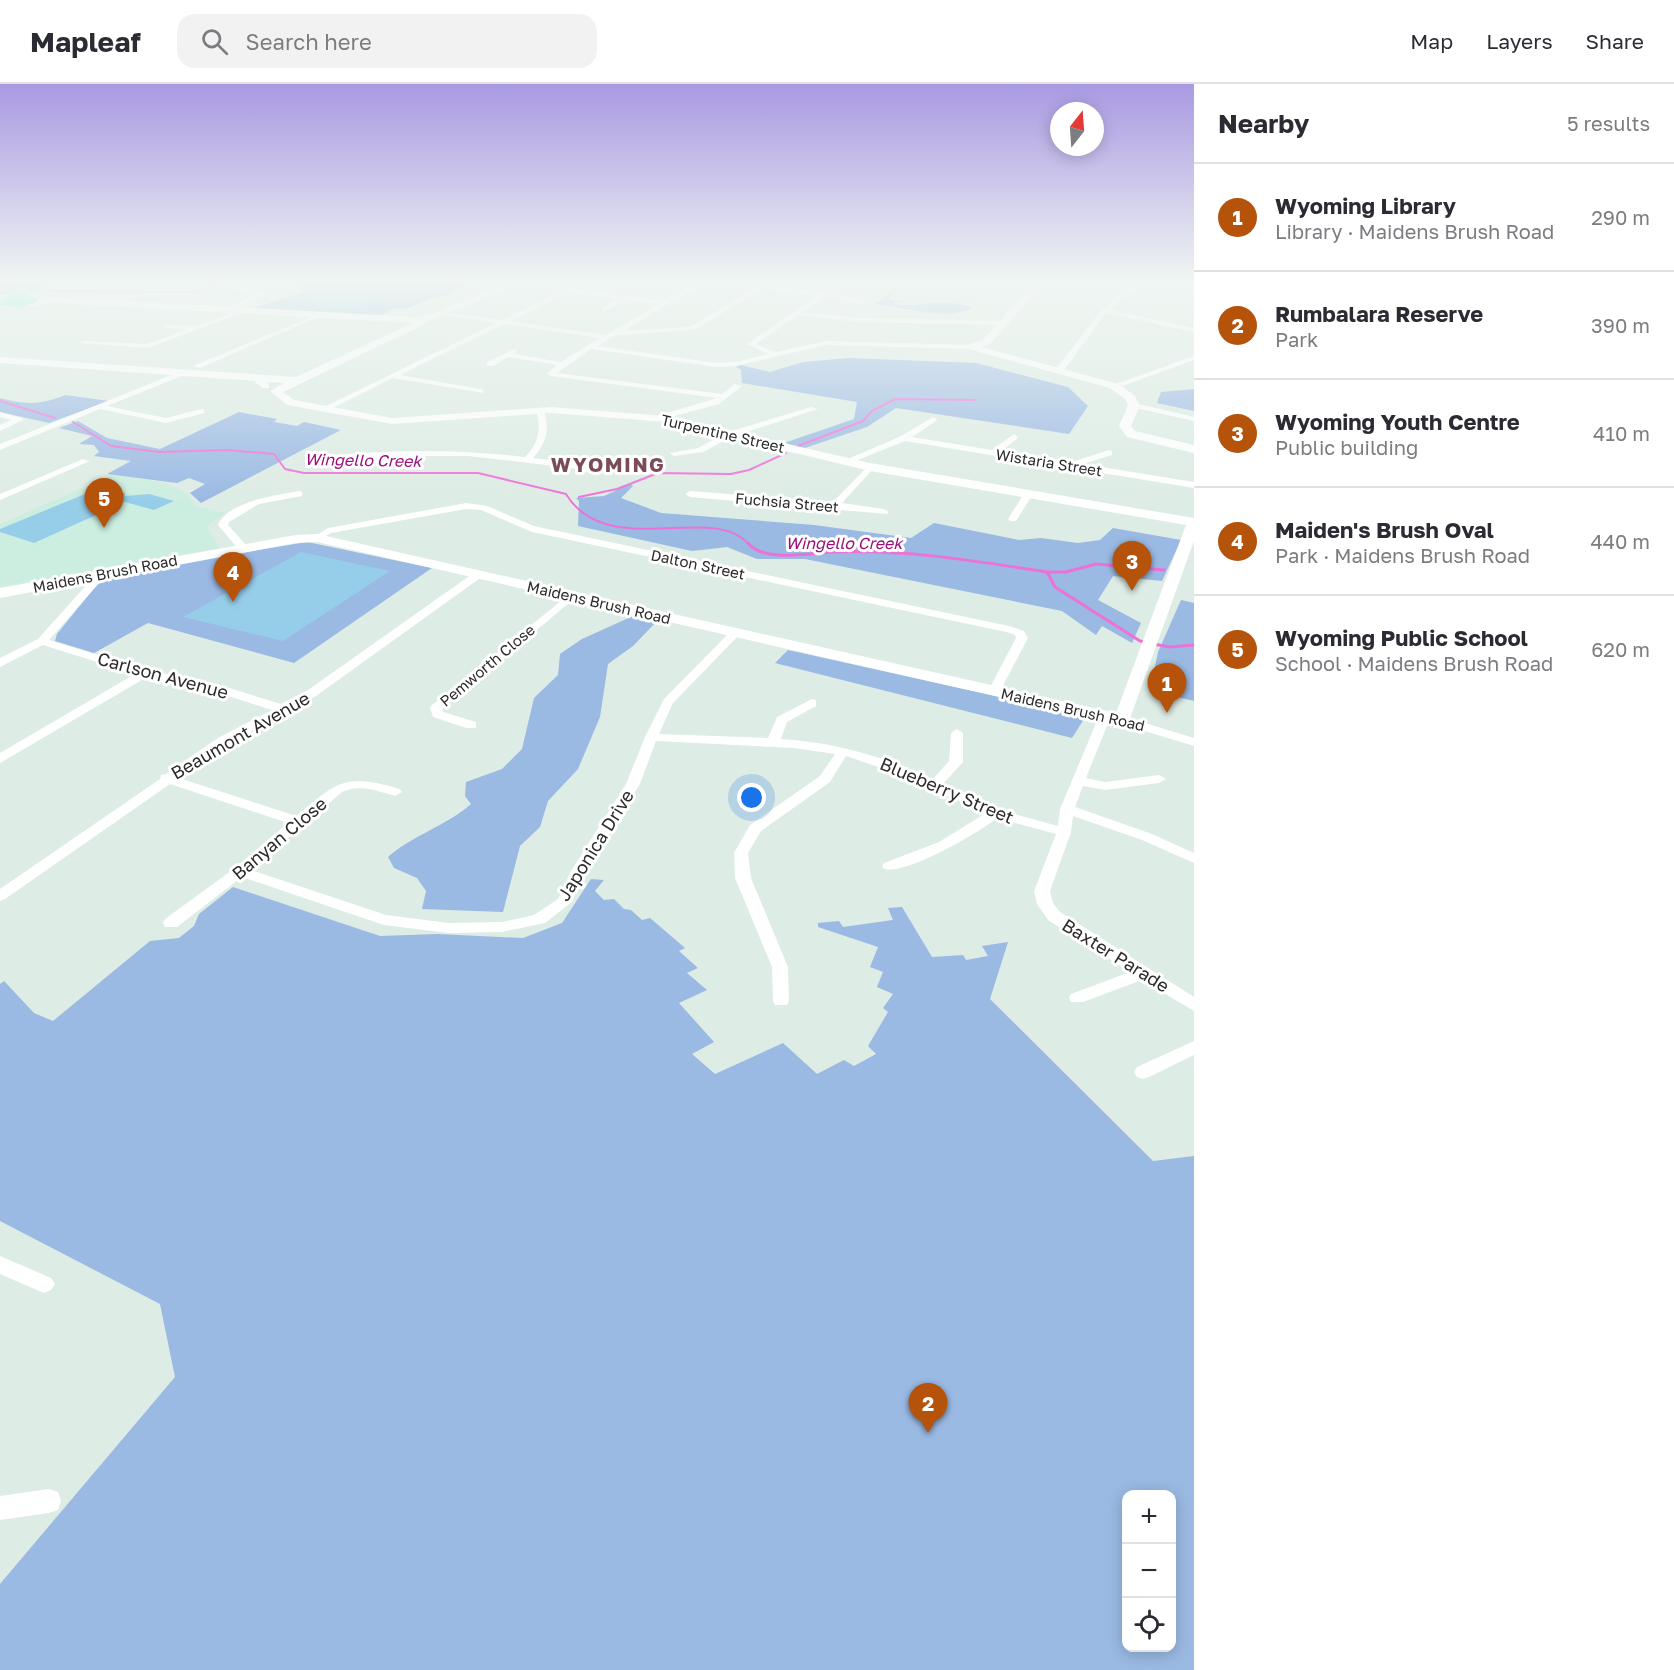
<!DOCTYPE html>
<meta charset="utf-8">
<style>
:root{--surface:#fff;--page:#f2f2f3;--text:#2b2b33;--muted:#7c7c81;--line:#e1e1e2;--accent:#b45309}
body{margin:0;font-family:"Golos Text",sans-serif;background:var(--page);color:var(--text)}
.controls{position:absolute;right:18px;bottom:18px;display:grid;overflow:hidden;border-radius:12px;box-shadow:0 3px 15px #0003}
.controls button{width:54px;height:54px;display:grid;place-items:center;padding:0;border:0;border-bottom:2px solid var(--line);background:var(--surface);color:var(--text);font:30px sans-serif}
.compass{position:absolute;left:1050px;top:18px;width:54px;height:54px;border-radius:50%;background:var(--surface);box-shadow:0 3px 15px #0003;rotate:17deg}
.you{position:absolute;left:752px;top:714px;width:21px;height:21px;margin:-15px;border:4px solid #fff;border-radius:50%;background:#1a73e8;box-shadow:0 0 0 9px #1a73e833}
.badge{display:grid;place-items:center;width:39px;height:39px;border-radius:50%;background:var(--accent);color:#fff;font-size:20px;font-weight:700}
.pin{position:absolute;translate:-50% -50px;filter:drop-shadow(0 2px 3px #0008)}
.pin::after{content:'';position:absolute;top:32px;width:21px;height:18px;background:inherit;clip-path:polygon(0 0,100% 0,50% 100%)}
.list{margin:0;padding:0;list-style:none}
h2{display:flex;justify-content:space-between;align-items:center;height:78px;margin:0;padding:0 24px;font-size:26px}
h2 small{font-size:20px;font-weight:400;color:var(--muted)}
.list li{display:grid;grid-template-columns:39px 1fr auto;gap:18px;align-items:center;box-sizing:border-box;height:108px;padding:0 24px;border-top:2px solid var(--line)}
.list b{display:block;font-size:22px;white-space:nowrap}
.list p{margin:0;font-size:20px;white-space:nowrap;color:var(--muted)}
.list em{font-size:20px;font-style:normal;color:var(--muted)}
.icon{flex:none;width:33px;height:33px;fill:none;stroke:currentColor;stroke-width:2;stroke-linecap:round;stroke-linejoin:round}
.map{position:relative;flex:none;width:1194px;height:1586px;overflow:hidden}
header{display:flex;align-items:center;gap:36px;box-sizing:border-box;height:84px;padding:0 30px;background:var(--surface);border-bottom:2px solid var(--line)}
header strong{font-size:28px}
nav{display:flex;gap:33px;margin-inline-start:auto;font-size:21px}
.search{width:420px;height:54px;background:var(--page);display:flex;align-items:center;gap:15px;box-sizing:border-box;padding:0 21px;border-radius:18px;color:var(--muted);font-size:22px}
main{display:flex}
aside{flex:1;background:var(--surface)}
.map>svg:first-child{display:block}
</style>
<header>
<strong>Mapleaf</strong>
<div class="search"><svg class="icon" aria-label="search" viewBox="0 0 24 24"><circle cx="10" cy="10" r="6"/><path d="M15 15l6 6"/></svg>Search here</div>
<nav><a>Map</a><a>Layers</a><a>Share</a></nav>
</header>
<main>
<div class="map">
<svg width="1194" height="1586" viewBox="0 0 1194 1586">
<rect width="100%" height="100%" fill="#ddece4"/>
<g fill="#cceee0">
<polygon points="905,197 997,197 961,230 876,220"/>
<polygon points="112,391 163,398 186,409 195,422 225,429 207,442 219,464 0,503 0,440"/>
</g>
<g fill="#9ab9e3" fill-rule="evenodd">
<polygon points="0,197 40,197 11,211 0,210"/>
<polygon points="255,197 478,197 439,214 433,213 406,225 396,224 376,233 252,225 305,207 297,201"/>
<path d="M896,204l-7,11 14,3h-8v3c24,2 53,-8 76,3 -25,13 -68,-1 -95,-4z"/>
<polygon points="849,274 976,279 1068,303 1088,322 1069,350 896,324 867,343 802,365 781,360 854,335 857,318 742,299 741,286 736,283 741,281 770,288 803,278"/>
<polygon points="1194,305 1194,327 1157,319 1161,308"/>
<path d="M65,311l44,6 -60,22 -49,-11v-14c26,7 40,7 65,-3z"/>
<polygon points="239,328 277,335 274,338 297,342 304,338 341,346 201,419 190,409 205,400 189,394 177,399 107,390 131,377 94,372 99,368 94,361 79,360 92,352 59,344 78,337 107,354 160,365"/>
<polygon points="630,400 633,402 621,414 661,429 814,441 911,454 934,439 1019,456 1041,454 1078,459 1100,456 1113,444 1181,456 1162,497 1113,492 1098,516 1141,539 1132,559 1102,542 1096,551 1062,527 805,475 757,475 727,463 692,467 578,442 579,417 576,414 604,412"/>
<polygon points="307,458 432,484 294,579 148,539 94,569 55,557 57,550 100,497 114,490"/>
<polygon points="1181,516 1194,519 1194,617 1150,607 1158,568"/>
<path d="M633,532l24,5 -24,25 -25,18 -8,53 -22,52 -30,32 -8,26 -20,19 -17,66 -81,-3 4,-18 -9,-13 -23,-10 -6,-11c25,-22 58,-31 83,-53l-6,-8 1,-14 36,-13 20,-20 12,-51 24,-23 2,-21 22,-15z"/>
<polygon points="788,566 1086,632 1072,654 775,579"/>
<path d="M591,795l13,1 -9,11 9,9 10,-1 10,10 7,1 11,10 8,-2 35,30 -6,3 19,17 -11,5 20,17 -28,13 35,39 -22,12 23,20 68,-31 34,31 27,-14 10,6 22,-12 -8,-8 20,-34 -5,-4 10,-14 -16,-7 6,-15 -13,-5 8,-20 -60,-20v-4l21,-2 4,6 50,-7 -5,-12 14,-1 30,50 31,-2 3,5 22,-4 -6,-10 26,-4 -18,57 163,162 41,-5v514h-1194v-86l175,-207 -15,-73 -160,-83v-237l4,-3 30,32 19,8 97,-80 29,-3 15,-12 5,-12 34,-27 147,49 57,-2 86,4 39,-15zM1126,1410h46v154h-46z"/>
</g>
<g fill="#96ceea">
<path d="M341,207l28,3 6,5c-12,13 -52,14 -66,3l5,-6z"/>
<polygon points="102,403 125,409 125,412 149,410 174,417 154,426 125,418 34,459 0,448 0,445"/>
<polygon points="301,468 390,487 283,557 183,533"/>
</g>
<g fill="none" stroke-linecap="round" stroke-linejoin="round">
<g stroke="#ee71d8" stroke-width="1.5">
<polyline points="0,203 27,204"/>
<polyline points="443,204 462,197"/>
<polyline points="50,207 195,208 222,197"/>
</g>
<g stroke="#ee71d8" stroke-width="2">
<polyline points="0,317 55,334"/>
<path d="M73,338l38,24 48,6 68,-2 47,4 11,15 19,4h174l88,21c41,68 149,7 183,51"/>
<polyline points="798,362 863,337 872,327 895,315 975,316"/>
<polyline points="579,413 617,405 658,389 731,390 749,386 786,369"/>
</g>
<g stroke="#ee71d8" stroke-width="3">
<path d="M748,459c16,20 62,10 84,9 72,-3 144,9 215,20l8,15 85,54 6,1"/>
<polyline points="1047,488 1066,488 1096,480 1164,486"/>
<polyline points="1153,560 1170,563 1194,561"/>
</g>
<g fill="#fff" fill-rule="evenodd">
<polygon points="191,197 204,197 205,198 202,200"/>
<path d="M583,197h7l-15,8 89,12 36,-20h7l-84,50 67,-4 77,-46h7l-5,4 53,8 17,-12h7l-17,13 25,3 14,6 -3,2 -41,-8 -21,15 56,6 144,3 3,2 -3,2 -144,-3 -61,-7 -42,29 20,8 50,-11 146,4 4,2 -4,2 -146,-4 -91,21 -19,1 -125,-18 -34,24 165,21 13,-10 7,2 -23,18 -59,16 -4,-2 1,-2 60,-18 -166,-22 -4,-2 10,-9 -49,-8 -15,9h-6v-4l27,-13 4,2 -4,3 47,8 39,-24 -96,-14 -104,51 80,14h3v4l-90,-15 -66,33 -7,-2 176,-86 -53,-8 -2,-3 61,8zM764,204l53,8 -70,48 21,10 -33,8 -19,1 -119,-17 19,-11 78,-5zM569,208l50,7 -18,10 2,3 24,-12 32,4 -53,31 -96,-14z"/>
<polygon points="619,197 630,197 631,198 628,200"/>
<polygon points="1131,197 1194,198 1194,202 1137,199 1136,203 1110,226 1194,244 1194,248 1106,229 1065,285 1054,288 1054,284 1059,281 1099,229 1131,201"/>
<polygon points="221,199 263,208 266,210 230,226 228,223 256,210 219,202"/>
<polygon points="242,225 244,228 148,264 80,259 84,257 147,260 188,245 166,244 164,241 196,242"/>
<polygon points="318,230 323,231 200,284 193,282"/>
<polygon points="1194,272 1194,276 1117,304 1110,302"/>
<polygon points="184,286 187,290 107,322 166,334 201,325 204,325 204,329 166,339 100,325 0,366 0,360"/>
<polygon points="260,292 266,292 264,296 269,300 269,304 263,304 255,298 255,294"/>
<polygon points="1134,319 1194,333 1194,337 1131,323 1130,321"/>
<polygon points="811,323 818,325 731,353 703,368 674,372 670,369 698,364 725,349"/>
<path d="M540,325l4,2c6,19 2,33 -11,47l41,5 16,6v4l-18,-5 -104,-12h-74l-47,4 -4,-3 4,-3c60,-5 118,-4 178,3 13,-13 17,-28 11,-46z"/>
<polygon points="0,328 22,334 23,336 0,347 0,341 11,336 0,333"/>
<polygon points="933,333 937,335 936,337 912,353 992,366 1014,350 1018,353 1017,355 1001,367 1072,378 1109,366 1112,367 1112,371 1083,380 1194,398 1194,404 905,357 848,380 841,378 901,352"/>
<polygon points="83,375 90,377 0,416 0,410"/>
<polygon points="870,380 873,381 873,385 842,419 884,425 889,428 887,430 690,413 685,410 690,407 833,418"/>
<path d="M299,407l3,1v4l-43,8 -30,18 -1,3 19,21v4h-8l-21,-25c10,-24 59,-30 81,-34z"/>
<polygon points="1025,408 1033,410 1016,437 1010,437 1008,435"/>
<polygon points="466,419 487,422 534,442 1009,542 1024,547 1028,554 1000,607 994,611 988,607 1016,554 1015,551 1006,548 532,448 481,426 466,425 331,449 317,457 312,454 328,444"/>
<path d="M98,488l9,2 -58,66 98,30 66,13 68,21 27,-14 167,-118h8v4l-167,120 -88,48 -49,34 117,38c41,-34 49,-44 104,-27l2,3 -7,4c-19,-5 -34,-12 -53,-4l-91,78 135,45 63,8 53,-1 32,-7 24,-16 13,-28 55,-87 19,-47 19,-38 68,-69 4,-1 6,3 -69,71 -14,31 109,4 9,-21 35,-18 4,1v6l-29,16 -6,17c54,3 103,18 152,40l16,-18 2,-28 6,-4 6,4v29l-20,22 64,28 51,14 2,-17 39,-93 2,-3h8l2,3 -25,62 19,4 54,-7 7,4 -7,4 -54,7 -22,-4 -8,21 77,27 42,19v10l-52,-23 -69,-24 -2,16 -21,59 3,12 7,9 134,85v14l-52,-31 -59,22h-12l-2,-4 2,-4 59,-22 -82,-52 -11,-16 -3,-13 22,-57 -59,-16c-19,15 -90,57 -113,51l-2,-3 2,-3 55,-21 47,-29 -90,-40 -50,-17 -16,26 -69,49 -13,22 3,25 37,89 1,34 -2,4h-12l-2,-4 -1,-34 -37,-89 -1,-25 16,-28 70,-49 15,-22 -41,-6 -138,-7 -16,43 -55,87 -13,31 -27,21 -43,9 -53,1 -65,-8 -142,-48 -65,50h-12l-2,-4 2,-4 70,-51 53,-45 -118,-39 -165,115 -5,2v-12l160,-110 1,-4 5,-1 52,-36 54,-28 -66,-21 -59,-12 -147,86v-10l135,-79 -92,-29 -43,22v-9l38,-19z"/>
<polygon points="571,509 575,510 575,514 442,625 443,628 476,638 476,644 466,644 433,633 430,624 432,621"/>
<polygon points="1122,632 1194,654 1194,662 1118,639 1118,633"/>
<polygon points="1194,957 1194,971 1149,993 1143,995 1137,993 1134,988 1137,983"/>
<polygon points="0,1172 51,1194 55,1200 51,1206 44,1209 0,1190"/>
<polygon points="49,1405 58,1408 61,1417 58,1426 49,1429 0,1436 0,1412"/>
</g>
<g fill="#fff" fill-rule="evenodd">
<path d="M509,197h10c-28,22 -73,26 -100,46l-136,65 11,8 98,18 159,-11 115,9 204,47 324,55v23l-66,183 -6,1 -805,-183 -21,1 -296,55v-10l296,-53 21,-1 799,179 70,-188 -316,-54 -204,-49 -115,-9 -159,11 -105,-19 -17,-14 14,-8 -284,-20v-6l296,20 117,-54 -357,-20 -27,3 -5,-3 32,-6 362,20 15,-3z"/>
<polygon points="1038,197 1046,197 990,260 982,263 1118,300 1134,311 1140,321 1131,342 1135,347 1194,361 1194,369 1127,353 1119,342 1128,321 1125,315 1110,304 968,265 968,261 982,256"/>
</g>
<polygon fill="#5ff0c0" fill-rule="evenodd" points="44,197 57,197 26,212 37,214 37,218 18,224 0,221 0,217"/>
</g>
<linearGradient id="sky" x2="0" y2="1"><stop stop-color="#aa99e2"/><stop offset="0.47" stop-color="#f0f6f3"/><stop offset="1" stop-color="#f0f6f3" stop-opacity="0"/></linearGradient>
<rect width="1194" height="419" fill="url(#sky)"/>
<g text-anchor="middle" dominant-baseline="central" stroke-width="6" stroke-linejoin="round" paint-order="stroke">
<g font-size="15" fill="#2b2b2b" stroke="#fff">
<text transform="translate(723 349) rotate(13)">Turpentine Street</text>
<text transform="translate(1049 378) rotate(9)">Wistaria Street</text>
<text transform="translate(787 418) rotate(5)">Fuchsia Street</text>
<text transform="translate(698 480) rotate(12)">Dalton Street</text>
<text transform="translate(105 489) rotate(-11)">Maidens Brush Road</text>
<text transform="translate(599 518) rotate(13)">Maidens Brush Road</text>
<text transform="translate(487 581) rotate(-40)">Pemworth Close</text>
<text transform="translate(1073 625) rotate(13)">Maidens Brush Road</text>
</g>
<g font-size="16" font-style="italic" fill="#9b0e78" stroke="#fff">
<text transform="translate(363 376) rotate(1)">Wingello Creek</text>
<text x="844" y="459">Wingello Creek</text>
</g>
<g font-size="18" fill="#2b2b2b" stroke="#fff">
<text transform="translate(163 591) rotate(15)">Carlson Avenue</text>
<text transform="translate(240 651) rotate(-30)">Beaumont Avenue</text>
<text transform="translate(947 706) rotate(23)">Blueberry Street</text>
<text transform="translate(279 754) rotate(-40)">Banyan Close</text>
<text transform="translate(595 761) rotate(-58)">Japonica Drive</text>
<text transform="translate(1116 871) rotate(32)">Baxter Parade</text>
</g>
<g font-size="20" font-weight="bold" letter-spacing="1.5" fill="#7b4b58" stroke="#fff">
<text x="608" y="380">WYOMING</text>
</g>
</g>
</svg>
<div class="controls">
<button>+</button>
<button>−</button>
<button><svg class="icon" aria-label="locate" viewBox="0 0 24 24"><circle cx="12" cy="12" r="6"/><path d="M12 2v4M12 18v4M2 12h4M18 12h4"/></svg></button>
</div>
<svg class="compass" viewBox="-18 -18 36 36"><path d="M0-13l5 13h-10z" fill="#e53935"/><path d="M0 13l5-13h-10z" fill="#7c7c81"/></svg>
<div class="you"></div>
<div class="pin badge" style="left:1167px;top:629px">1</div>
<div class="pin badge" style="left:928px;top:1349px">2</div>
<div class="pin badge" style="left:1132px;top:507px">3</div>
<div class="pin badge" style="left:233px;top:518px">4</div>
<div class="pin badge" style="left:104px;top:444px">5</div>
</div>
<aside>
<h2>Nearby<small>5 results</small></h2>
<ul class="list">
<li><span class="badge">1</span><div><b>Wyoming Library</b><p>Library · Maidens Brush Road</p></div><em>290 m</em></li>
<li><span class="badge">2</span><div><b>Rumbalara Reserve</b><p>Park</p></div><em>390 m</em></li>
<li><span class="badge">3</span><div><b>Wyoming Youth Centre</b><p>Public building</p></div><em>410 m</em></li>
<li><span class="badge">4</span><div><b>Maiden's Brush Oval</b><p>Park · Maidens Brush Road</p></div><em>440 m</em></li>
<li><span class="badge">5</span><div><b>Wyoming Public School</b><p>School · Maidens Brush Road</p></div><em>620 m</em></li>
</ul>
</aside>
</main>
